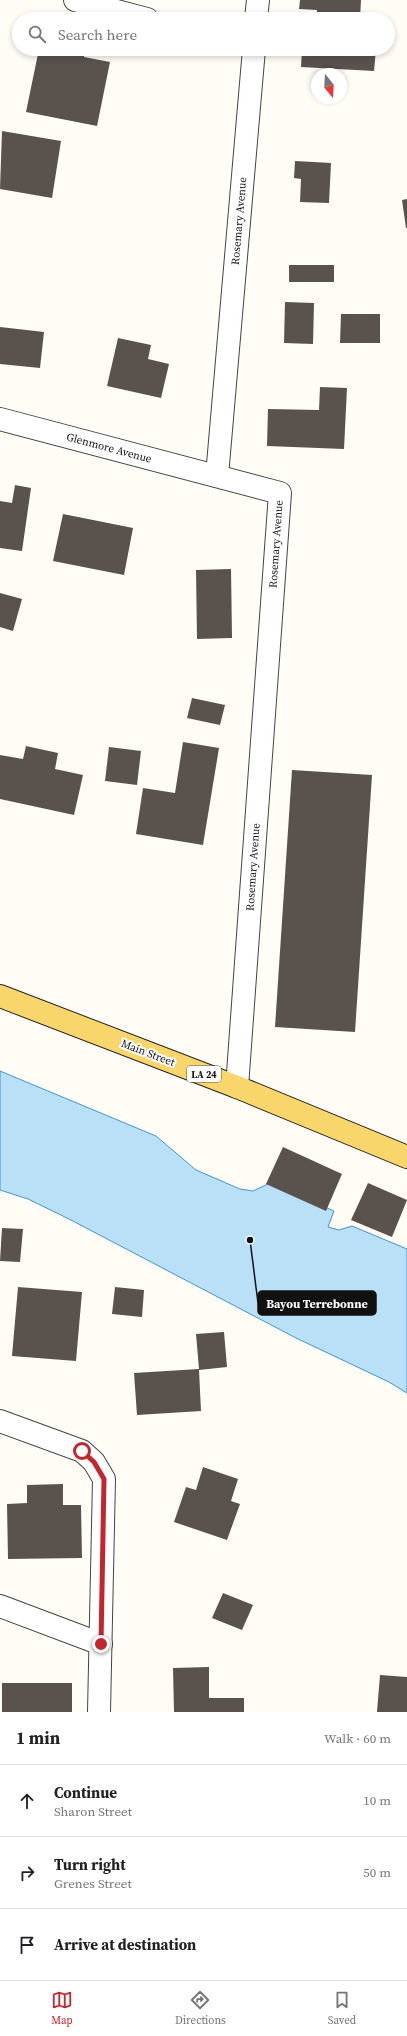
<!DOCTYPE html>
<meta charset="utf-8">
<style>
:root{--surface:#fff;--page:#f6f6f6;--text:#202124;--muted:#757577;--line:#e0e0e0;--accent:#c4262e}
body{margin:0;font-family:"Source Serif 4",serif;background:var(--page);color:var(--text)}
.compass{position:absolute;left:311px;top:68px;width:36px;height:36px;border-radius:50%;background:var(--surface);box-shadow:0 2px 6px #0003;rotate:162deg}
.stop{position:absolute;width:12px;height:12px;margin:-9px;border:3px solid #c4262e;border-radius:50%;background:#fff}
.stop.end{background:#c4262e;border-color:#fff;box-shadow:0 1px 4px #0008}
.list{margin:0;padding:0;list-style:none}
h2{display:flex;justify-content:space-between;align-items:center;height:52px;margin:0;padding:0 16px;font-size:17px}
h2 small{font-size:13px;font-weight:400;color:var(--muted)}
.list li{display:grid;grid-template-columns:26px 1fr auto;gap:12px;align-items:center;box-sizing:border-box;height:72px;padding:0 16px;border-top:1px solid var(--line)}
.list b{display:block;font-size:15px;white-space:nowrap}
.list p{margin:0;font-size:13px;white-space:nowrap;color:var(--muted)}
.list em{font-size:13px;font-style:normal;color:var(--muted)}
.icon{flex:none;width:22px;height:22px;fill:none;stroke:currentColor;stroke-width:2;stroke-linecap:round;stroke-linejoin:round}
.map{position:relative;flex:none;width:407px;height:1712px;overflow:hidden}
.search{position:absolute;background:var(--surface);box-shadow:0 2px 6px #0003;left:12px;right:12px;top:12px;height:44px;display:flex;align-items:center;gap:10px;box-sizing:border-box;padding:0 14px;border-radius:22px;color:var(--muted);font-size:15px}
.sheet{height:268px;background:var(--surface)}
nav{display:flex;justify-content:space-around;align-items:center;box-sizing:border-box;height:56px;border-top:1px solid var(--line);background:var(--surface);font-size:11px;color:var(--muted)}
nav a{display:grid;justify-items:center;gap:2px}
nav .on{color:var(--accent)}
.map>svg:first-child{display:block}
</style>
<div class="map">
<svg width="407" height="1712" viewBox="0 0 407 1712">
<rect width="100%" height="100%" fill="#fffdf5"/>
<polygon fill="#b9e0f7" stroke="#3f96cf" points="0,1071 156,1136 196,1170 240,1189 253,1191 270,1183 334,1211 328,1227 339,1230 352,1226 407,1249 407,1393 389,1382 296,1338 69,1219 28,1199 0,1190"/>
<g fill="#5a524d">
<polygon points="300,0 361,0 360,19 317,19 317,10 299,9"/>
<polygon points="39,49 65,52 66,49 85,49 84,57 110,62 97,126 26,112"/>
<polygon points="302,49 376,49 374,71 301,67"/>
<polygon points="2,131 61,141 52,198 0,189"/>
<polygon points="295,161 331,163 329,203 300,202 301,179 294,178"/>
<polygon points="407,199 407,228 406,228 402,200"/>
<rect x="289" y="265" width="45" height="17"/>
<polygon points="285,302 314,303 313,344 284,343"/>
<polygon points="341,314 380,314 380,343 340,343"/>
<polygon points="0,327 44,332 40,368 0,364"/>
<polygon points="118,338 151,345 148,359 169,364 161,398 107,386"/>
<polygon points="320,387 347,388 344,449 267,446 268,409 319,410"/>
<polygon points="15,485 31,488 22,551 0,548 0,501 12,503"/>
<polygon points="63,514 133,528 124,575 53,561"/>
<polygon points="231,569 232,638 197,639 196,570"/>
<polygon points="0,593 22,599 13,631 0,627"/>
<polygon points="192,698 225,705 220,725 187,718"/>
<polygon points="183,742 219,748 203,845 136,834 143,788 175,793"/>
<polygon points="26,746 58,753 55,769 83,775 74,815 0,799 0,755 23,759"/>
<polygon points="109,747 141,751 137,785 105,781"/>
<polygon points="292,770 372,775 355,1032 275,1027"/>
<polygon points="283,1147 342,1174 326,1211 266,1184"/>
<polygon points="368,1183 407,1200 392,1237 351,1220"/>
<polygon points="2,1228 23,1229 20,1262 0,1261"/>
<polygon points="18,1287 82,1292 76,1361 12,1356"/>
<polygon points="115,1287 144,1290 142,1317 112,1314"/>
<polygon points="224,1332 227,1367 199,1370 201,1411 137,1415 134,1373 199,1369 196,1334"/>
<polygon points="203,1467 238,1479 231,1501 240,1504 227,1540 174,1522 186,1487 196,1490"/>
<polygon points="63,1484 63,1505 81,1505 82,1558 8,1559 7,1504 27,1503 27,1485"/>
<polygon points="223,1593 253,1605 242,1630 212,1618"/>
<polygon points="209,1667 209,1698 244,1698 244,1712 174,1712 173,1668"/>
<polygon points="380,1675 407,1677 407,1712 377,1712"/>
<rect x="2" y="1683" width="70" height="29"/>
</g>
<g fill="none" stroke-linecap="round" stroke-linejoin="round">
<defs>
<g id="minor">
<polyline points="75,0 147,19"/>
<polyline points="256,19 258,0"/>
<polyline points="0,419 280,493 237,1087"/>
<polyline points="217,476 254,49"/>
<polyline points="0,1421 82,1451 94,1462 104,1479 99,1712"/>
<polyline points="0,1606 101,1644"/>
</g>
<polyline id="major" points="0,996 237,1087 407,1157"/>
</defs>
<use href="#minor" stroke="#444" stroke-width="24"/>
<use href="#major" stroke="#222" stroke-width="24"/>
<use href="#minor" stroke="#fff" stroke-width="22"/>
<use href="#major" stroke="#f9d66b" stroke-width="22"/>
</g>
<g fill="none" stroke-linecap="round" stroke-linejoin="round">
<polyline stroke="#c4262e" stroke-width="5" points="82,1451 94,1462 104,1479 101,1644"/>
</g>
<g text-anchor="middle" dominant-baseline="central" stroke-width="4" stroke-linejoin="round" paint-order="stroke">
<rect fill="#fff" stroke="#585858" stroke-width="1" x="187" y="1066" width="34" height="16" rx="3"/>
<g font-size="10" font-weight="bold" fill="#111">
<text x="204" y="1074">LA 24</text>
</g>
<g font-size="11" fill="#111" stroke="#fff">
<text transform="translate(239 221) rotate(-85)">Rosemary Avenue</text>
<text transform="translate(109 448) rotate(15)">Glenmore Avenue</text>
<text transform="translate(276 544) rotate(-86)">Rosemary Avenue</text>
<text transform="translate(253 867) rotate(-86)">Rosemary Avenue</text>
<text transform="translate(148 1053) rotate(21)">Main Street</text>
</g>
</g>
<path fill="none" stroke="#111" stroke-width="1.5" d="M250 1240L258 1303"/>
<circle fill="#111" stroke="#fff" stroke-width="1.5" cx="250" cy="1240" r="4"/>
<rect fill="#111" stroke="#111" stroke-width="1.5" x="258" y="1291" width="118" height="24" rx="4"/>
<g font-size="12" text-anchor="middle" font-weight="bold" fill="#fff">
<text x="317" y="1308">Bayou Terrebonne</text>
</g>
</svg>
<svg class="compass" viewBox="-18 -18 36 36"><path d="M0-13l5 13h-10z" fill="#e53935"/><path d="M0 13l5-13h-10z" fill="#757577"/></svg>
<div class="stop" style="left:82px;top:1451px"></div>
<div class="stop end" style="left:101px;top:1644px"></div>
<div class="search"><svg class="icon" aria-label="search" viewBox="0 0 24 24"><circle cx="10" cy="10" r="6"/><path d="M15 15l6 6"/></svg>Search here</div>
</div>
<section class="sheet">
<h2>1 min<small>Walk · 60 m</small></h2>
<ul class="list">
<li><svg class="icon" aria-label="ahead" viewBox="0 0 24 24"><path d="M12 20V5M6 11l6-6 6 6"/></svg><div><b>Continue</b><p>Sharon Street</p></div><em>10 m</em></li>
<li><svg class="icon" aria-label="right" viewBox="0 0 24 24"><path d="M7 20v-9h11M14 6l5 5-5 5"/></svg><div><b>Turn right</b><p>Grenes Street</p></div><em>50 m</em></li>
<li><svg class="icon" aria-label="arrive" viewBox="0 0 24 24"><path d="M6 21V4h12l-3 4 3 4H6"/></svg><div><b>Arrive at destination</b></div></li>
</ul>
</section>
<nav>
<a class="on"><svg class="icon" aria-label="map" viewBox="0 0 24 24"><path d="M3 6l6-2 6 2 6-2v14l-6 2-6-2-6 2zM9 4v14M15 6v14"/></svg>Map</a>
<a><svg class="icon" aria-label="directions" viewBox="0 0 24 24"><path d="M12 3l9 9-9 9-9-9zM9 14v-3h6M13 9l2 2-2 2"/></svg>Directions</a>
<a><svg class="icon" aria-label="saved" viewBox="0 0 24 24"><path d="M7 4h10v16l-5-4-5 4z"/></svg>Saved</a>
</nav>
